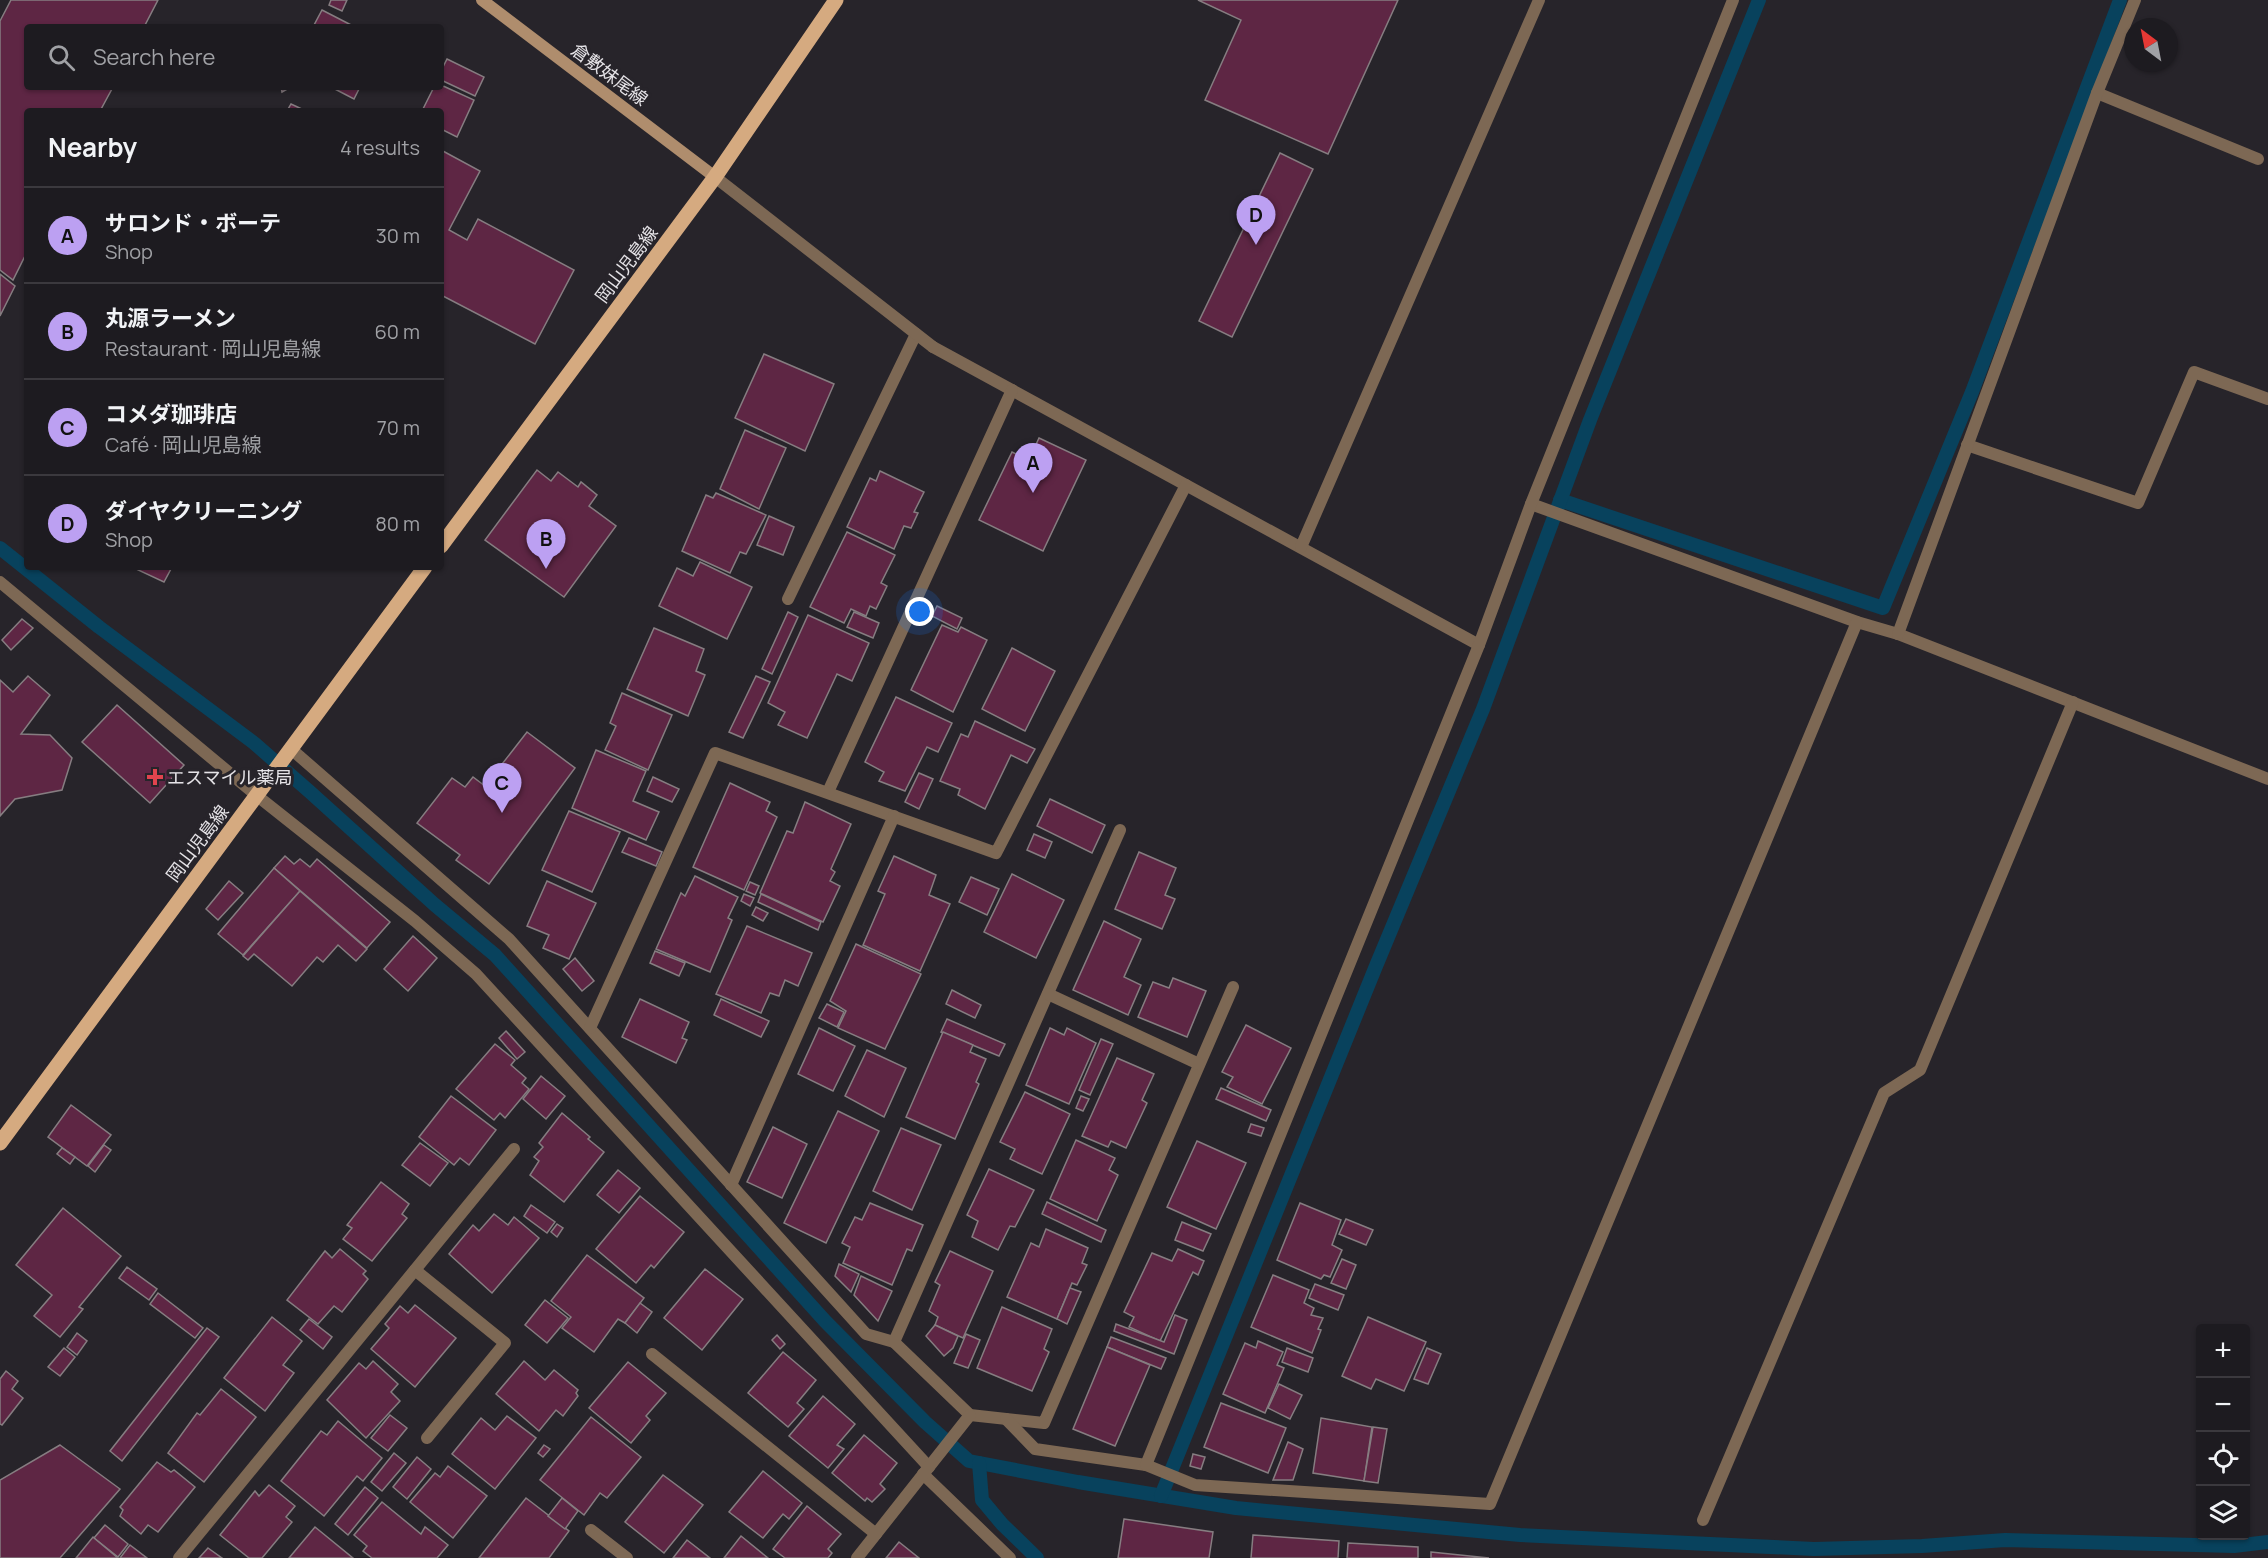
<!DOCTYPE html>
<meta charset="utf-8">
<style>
:root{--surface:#1d1b20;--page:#252429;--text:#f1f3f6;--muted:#a0a1a5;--line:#3b393e;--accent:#bca0f2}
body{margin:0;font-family:Manrope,"Noto Sans JP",sans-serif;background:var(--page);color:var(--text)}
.controls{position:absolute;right:18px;bottom:18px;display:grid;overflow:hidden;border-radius:6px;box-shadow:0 2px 4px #0004}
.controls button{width:54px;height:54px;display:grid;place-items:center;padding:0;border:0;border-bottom:2px solid var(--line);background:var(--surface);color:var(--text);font:30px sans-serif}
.compass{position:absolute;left:2124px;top:18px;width:54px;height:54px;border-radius:50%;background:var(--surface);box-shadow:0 2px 4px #0004;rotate:328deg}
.you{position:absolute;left:920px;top:612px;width:21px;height:21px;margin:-15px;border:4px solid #fff;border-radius:50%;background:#1a73e8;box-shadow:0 0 0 9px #1a73e833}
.badge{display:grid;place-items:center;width:39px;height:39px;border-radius:50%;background:var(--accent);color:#111;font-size:20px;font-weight:700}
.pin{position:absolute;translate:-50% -50px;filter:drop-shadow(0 2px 3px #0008)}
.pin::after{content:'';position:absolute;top:32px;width:21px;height:18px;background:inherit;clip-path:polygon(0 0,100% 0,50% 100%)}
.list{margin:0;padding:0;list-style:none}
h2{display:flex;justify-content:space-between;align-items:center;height:78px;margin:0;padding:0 24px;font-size:26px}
h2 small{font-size:20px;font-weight:400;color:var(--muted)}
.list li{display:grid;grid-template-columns:39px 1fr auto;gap:18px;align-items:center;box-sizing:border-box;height:96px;padding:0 24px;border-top:2px solid var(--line)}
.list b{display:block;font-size:22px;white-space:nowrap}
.list p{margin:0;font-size:20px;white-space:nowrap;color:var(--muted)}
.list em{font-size:20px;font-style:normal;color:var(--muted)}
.icon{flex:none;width:33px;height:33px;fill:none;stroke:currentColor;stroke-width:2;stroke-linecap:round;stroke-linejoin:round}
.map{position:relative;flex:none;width:2268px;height:1558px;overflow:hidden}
.search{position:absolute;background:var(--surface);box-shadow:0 2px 4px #0004;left:24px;top:24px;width:420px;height:66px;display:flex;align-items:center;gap:15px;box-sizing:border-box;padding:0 21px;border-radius:6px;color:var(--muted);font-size:22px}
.panel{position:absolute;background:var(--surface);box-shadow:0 2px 4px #0004;left:24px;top:108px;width:420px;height:462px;border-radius:6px}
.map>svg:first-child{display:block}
</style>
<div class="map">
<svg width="2268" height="1558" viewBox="0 0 2268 1558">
<rect width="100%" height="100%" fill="#27242a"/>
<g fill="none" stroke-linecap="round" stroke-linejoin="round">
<g stroke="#08425d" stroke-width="14">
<polyline points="1560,500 1883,608 1972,392 2120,0"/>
<polyline points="0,548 99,627 254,743 310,792 435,905 495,955 825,1321 925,1422 969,1461 1078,1482 1236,1508 1520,1535 1814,1549 1922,1546 2005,1540 2234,1546 2268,1542"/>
<polyline points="979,1463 982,1500 1002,1524 1037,1558"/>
<polyline points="1161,1496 1376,966 1483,709 1590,420 1759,0"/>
</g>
</g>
<g fill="#5e2644" stroke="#867d81" stroke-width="1.5">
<polygon points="11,0 158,0 144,27 27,27 27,87 113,87 100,111 27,111 27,252 13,280 0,270 0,21"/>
<polygon points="331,0 347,0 342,11 329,5"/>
<polygon points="1198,0 1398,0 1328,154 1205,100 1241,20"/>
<polygon points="322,10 355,27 313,27"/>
<polygon points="447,59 484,77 475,96 441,80 441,71"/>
<polygon points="441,85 474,100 457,137 441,129 441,111 422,111 434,87 441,87"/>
<polygon points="281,87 289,87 289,88 282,92"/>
<polygon points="331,87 360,87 354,99"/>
<polygon points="291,104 306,111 287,111"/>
<polygon points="441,150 480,171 449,230 467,240 478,219 574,270 535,344 441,295"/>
<polygon points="1280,153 1313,169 1232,337 1199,321"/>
<polygon points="0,274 15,286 0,316"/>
<polygon points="764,354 834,384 805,451 735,418"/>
<polygon points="745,430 786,448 759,509 720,489"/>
<polygon points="1039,438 1086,460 1043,551 979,520 1012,452 1029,460"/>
<polygon points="537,470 551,481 558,472 578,487 581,482 597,495 589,506 616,526 564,597 485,540"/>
<polygon points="880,471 924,492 914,512 918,513 911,528 904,526 894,549 847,527 870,478 876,481"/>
<polygon points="716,493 766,515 746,554 740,552 730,573 682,551 706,495 713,498"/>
<polygon points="769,516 794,527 783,555 757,545"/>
<polygon points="847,532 895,555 881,583 887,586 876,609 870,606 866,616 851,609 844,623 810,607"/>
<polygon points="700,562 752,587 727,639 659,606 677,568 693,576"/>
<polygon points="137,567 172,567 164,582 136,569"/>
<polygon points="937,606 962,618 957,629 932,616"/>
<polygon points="788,612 798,617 772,674 762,669"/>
<polygon points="854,612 879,623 873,638 847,627"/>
<polygon points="808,615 869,643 852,681 837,674 807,738 778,725 785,712 768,703"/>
<polygon points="22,619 33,628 11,650 2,640"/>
<polygon points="942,625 958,632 961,627 987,640 953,712 911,690"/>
<polygon points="654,628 704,649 696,671 705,675 688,716 627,689"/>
<polygon points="1012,648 1055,671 1025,731 982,709"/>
<polygon points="28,676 50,695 21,734 50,735 72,758 62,790 15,799 0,816 0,680 13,692"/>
<polygon points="756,676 770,682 743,738 729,732"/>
<polygon points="622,693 672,715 648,770 605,750 616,726 610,723"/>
<polygon points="896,697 952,723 938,752 927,747 905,791 879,781 884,772 865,762"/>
<polygon points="117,705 184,765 150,803 82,742"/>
<polygon points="975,721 1035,749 1027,763 1011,755 985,809 958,795 960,789 940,781 961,734 968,737"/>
<polygon points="527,732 575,768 489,884 456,860 460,855 417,823 452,778 465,787 473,777 485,786"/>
<polygon points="596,750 646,771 633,801 659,812 646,840 572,808"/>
<polygon points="919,773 933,779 919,809 905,802"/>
<polygon points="653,777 679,789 672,802 647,791"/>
<polygon points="730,783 770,802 766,811 777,817 744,890 693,867"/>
<polygon points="1050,799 1105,825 1092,853 1037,826"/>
<polygon points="805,802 851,824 831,869 835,872 830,881 840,886 823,922 760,893 787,831 793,833"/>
<polygon points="569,811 620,832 592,892 542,870"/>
<polygon points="1034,834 1052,842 1045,858 1027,850"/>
<polygon points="629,838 662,852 656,866 622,852"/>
<polygon points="1139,852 1176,868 1165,895 1175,899 1162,929 1115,909"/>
<polygon points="285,856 294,864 300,859 310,867 317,859 390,922 367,948 274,868"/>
<polygon points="894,856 936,875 929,895 950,904 920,971 863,945 885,894 878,891"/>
<polygon points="274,868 300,891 243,955 218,934"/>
<polygon points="1012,874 1064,900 1036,958 984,932"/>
<polygon points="695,876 738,897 728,918 732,920 710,972 656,949 681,893 685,896"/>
<polygon points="971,877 999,889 987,915 959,902"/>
<polygon points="229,881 243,893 218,920 206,909"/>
<polygon points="547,881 596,903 569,959 543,948 549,935 527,926"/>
<polygon points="750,882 759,886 755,895 746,891"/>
<polygon points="300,891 367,949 356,961 338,945 323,962 317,957 292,986 254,954 248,960 243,956"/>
<polygon points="744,894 754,898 750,906 741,901"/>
<polygon points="761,894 821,922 818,930 758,902"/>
<polygon points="756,907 768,913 763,921 752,915"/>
<polygon points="1104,921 1141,939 1124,977 1141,985 1128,1015 1073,990"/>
<polygon points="747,926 812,953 798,986 785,980 779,996 770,993 761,1013 716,994"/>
<polygon points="413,936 437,958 408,991 384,969"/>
<polygon points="856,944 921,974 885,1049 838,1028 846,1011 830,1001"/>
<polygon points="655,951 685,963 679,976 650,963"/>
<polygon points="575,958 594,981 582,991 563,969"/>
<polygon points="1173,978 1206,991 1187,1037 1138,1017 1153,982 1169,988"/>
<polygon points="952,990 981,1005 975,1018 946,1004"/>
<polygon points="640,999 689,1022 682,1038 687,1040 676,1063 622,1037"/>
<polygon points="721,999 769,1021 761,1037 714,1015"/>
<polygon points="827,1004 844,1012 837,1027 819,1018"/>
<polygon points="947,1019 1005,1044 999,1056 941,1032"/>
<polygon points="1246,1025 1291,1048 1262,1104 1227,1087 1233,1077 1222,1072"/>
<polygon points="819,1028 855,1046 833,1091 798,1074"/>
<polygon points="1050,1028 1064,1035 1067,1028 1096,1043 1069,1104 1026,1085"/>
<polygon points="506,1031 525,1052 517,1059 499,1038"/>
<polygon points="943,1032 973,1045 970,1052 986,1059 976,1082 979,1084 955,1139 906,1117"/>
<polygon points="1101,1039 1113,1044 1090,1095 1079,1090"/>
<polygon points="495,1044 515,1060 511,1065 526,1078 522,1083 529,1089 505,1118 500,1113 494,1120 456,1089"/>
<polygon points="867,1050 906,1068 884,1117 845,1096"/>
<polygon points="1117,1058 1154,1074 1142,1100 1147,1103 1126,1148 1111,1141 1108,1147 1082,1136"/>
<polygon points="541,1076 565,1096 546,1119 523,1099"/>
<polygon points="1221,1088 1271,1110 1266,1121 1216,1099"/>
<polygon points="1025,1092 1070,1114 1042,1174 1010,1159 1015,1149 1000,1142"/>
<polygon points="451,1096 496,1130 469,1165 460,1158 454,1165 419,1137"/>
<polygon points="1081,1096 1089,1099 1083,1111 1076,1108"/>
<polygon points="71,1105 111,1135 87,1166 48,1137"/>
<polygon points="838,1111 879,1131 826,1243 784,1223"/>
<polygon points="562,1113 590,1137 588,1139 604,1152 564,1202 530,1175 539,1161 534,1157 543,1147 539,1143"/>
<polygon points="1251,1124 1264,1128 1261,1136 1248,1132"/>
<polygon points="773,1127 807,1144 782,1198 747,1182"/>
<polygon points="901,1128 941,1145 912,1210 873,1191"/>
<polygon points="1076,1140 1115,1158 1109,1170 1118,1175 1097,1221 1050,1199"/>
<polygon points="1197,1141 1246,1163 1216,1229 1167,1207"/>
<polygon points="420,1143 448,1163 430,1186 402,1165"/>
<polygon points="104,1145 111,1150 95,1172 88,1166"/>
<polygon points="62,1148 75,1157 70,1164 57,1154"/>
<polygon points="989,1169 1034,1190 1015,1227 1010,1226 998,1250 972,1237 978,1221 967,1215"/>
<polygon points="618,1170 640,1188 619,1213 597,1195"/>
<polygon points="381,1182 409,1204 402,1214 407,1218 372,1261 343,1239 352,1228 347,1225"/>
<polygon points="640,1196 684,1232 654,1268 651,1265 636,1283 596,1249"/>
<polygon points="1047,1202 1106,1230 1101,1242 1042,1214"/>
<polygon points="870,1203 923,1225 912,1251 907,1249 892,1285 843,1263 850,1247 842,1243 855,1217 862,1220"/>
<polygon points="1300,1203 1341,1220 1332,1245 1342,1250 1330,1277 1324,1275 1321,1279 1277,1260"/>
<polygon points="531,1205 555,1222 547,1233 524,1216"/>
<polygon points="63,1208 121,1256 79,1307 83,1309 60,1337 34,1316 52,1295 16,1265"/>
<polygon points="494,1214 508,1225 514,1217 539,1238 492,1293 449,1254 473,1225 479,1231"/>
<polygon points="1346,1219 1373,1230 1366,1245 1339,1234"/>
<polygon points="1182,1222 1211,1234 1203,1251 1175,1240"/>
<polygon points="557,1224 563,1228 557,1237 551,1232"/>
<polygon points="1046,1229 1088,1248 1082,1263 1087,1265 1077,1285 1072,1283 1057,1319 1007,1297 1031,1243 1039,1247"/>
<polygon points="340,1249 366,1271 363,1274 368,1279 342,1312 334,1306 318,1324 287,1300 325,1251 332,1258"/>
<polygon points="1178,1249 1204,1261 1198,1275 1193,1272 1160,1341 1129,1327 1134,1317 1124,1312 1152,1253 1172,1261"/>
<polygon points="950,1251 993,1271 963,1338 935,1325 938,1317 929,1311 940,1285 935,1282"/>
<polygon points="587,1255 644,1298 625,1323 618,1319 594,1352 562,1328 571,1317 551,1301"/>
<polygon points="1342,1259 1356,1265 1346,1289 1331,1283"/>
<polygon points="839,1264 859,1274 851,1292 835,1276"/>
<polygon points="127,1267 157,1289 149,1300 119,1278"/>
<polygon points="705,1269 743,1299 702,1350 664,1318"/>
<polygon points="1273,1275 1309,1290 1304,1303 1314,1308 1311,1315 1323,1318 1318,1329 1321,1330 1312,1353 1251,1327"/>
<polygon points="861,1276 892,1291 878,1321 854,1295"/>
<polygon points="1315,1284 1344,1295 1338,1310 1309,1298"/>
<polygon points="1070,1288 1081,1292 1067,1324 1057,1319"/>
<polygon points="158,1293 203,1328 195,1338 150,1304"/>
<polygon points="545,1300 568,1318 547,1343 525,1325"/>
<polygon points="640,1303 652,1312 637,1333 625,1323"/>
<polygon points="415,1305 456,1338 415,1387 371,1349 389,1328 385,1324 400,1306 408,1313"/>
<polygon points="1002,1307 1052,1329 1044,1349 1049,1352 1032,1391 977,1368"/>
<polygon points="1175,1315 1187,1320 1174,1354 1114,1331 1116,1324 1164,1342"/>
<polygon points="272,1317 302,1341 283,1365 294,1373 265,1411 224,1378"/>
<polygon points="1368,1317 1426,1342 1404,1391 1376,1379 1371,1389 1342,1376"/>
<polygon points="309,1319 332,1337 323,1349 300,1330"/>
<polygon points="935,1325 958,1336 953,1348 944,1356 926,1336"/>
<polygon points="207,1328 219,1337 122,1461 110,1451"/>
<polygon points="77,1333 87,1341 77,1355 67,1347"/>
<polygon points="966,1334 980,1340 968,1368 954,1363"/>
<polygon points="777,1335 785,1344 780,1349 772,1340"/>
<polygon points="1111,1337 1166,1358 1161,1369 1107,1347"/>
<polygon points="1258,1341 1283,1352 1277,1365 1284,1368 1265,1413 1223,1394 1245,1343 1256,1348"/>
<polygon points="1107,1347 1150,1365 1115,1446 1073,1429"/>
<polygon points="64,1348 75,1357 60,1376 48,1367"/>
<polygon points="1287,1348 1313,1358 1308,1372 1282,1362"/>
<polygon points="1427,1348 1441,1354 1428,1384 1414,1379"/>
<polygon points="783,1352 816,1380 797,1403 804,1409 788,1427 748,1393"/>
<polygon points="373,1361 398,1384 391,1392 400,1401 366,1438 327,1400 359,1363 366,1369"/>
<polygon points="524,1361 545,1380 554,1370 578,1390 576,1393 578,1396 563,1416 556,1410 539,1431 496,1394"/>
<polygon points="628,1362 666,1393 646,1416 650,1420 631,1443 589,1408"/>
<polygon points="6,1371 18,1381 12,1389 23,1398 2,1425 0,1424 0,1379"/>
<polygon points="1279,1384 1302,1395 1290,1419 1268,1408"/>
<polygon points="221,1389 256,1417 204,1482 168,1453 197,1413 200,1415"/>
<polygon points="823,1396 855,1424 837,1445 844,1449 828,1468 789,1436"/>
<polygon points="1221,1403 1286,1428 1268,1473 1204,1447"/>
<polygon points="390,1415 407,1428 388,1451 371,1438"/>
<polygon points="507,1416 536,1438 495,1489 452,1454 481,1418 495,1430"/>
<polygon points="591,1417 641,1457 607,1498 600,1493 584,1515 540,1480"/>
<polygon points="1321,1418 1372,1427 1364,1481 1313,1473"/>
<polygon points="338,1421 382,1458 363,1481 357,1476 324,1516 281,1481 321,1431 327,1435"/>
<polygon points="1373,1427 1387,1429 1378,1483 1364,1481"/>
<polygon points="864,1435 897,1463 880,1484 885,1489 872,1502 867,1498 865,1501 832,1473"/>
<polygon points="1288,1442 1303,1449 1293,1480 1273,1480"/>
<polygon points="60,1445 120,1489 60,1558 0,1558 0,1480"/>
<polygon points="544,1445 550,1449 543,1457 538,1453"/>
<polygon points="394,1453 406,1463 382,1491 371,1482"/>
<polygon points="1193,1454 1205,1457 1201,1469 1190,1466"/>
<polygon points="417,1457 431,1469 407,1499 393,1487"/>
<polygon points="157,1462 171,1472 174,1470 195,1487 158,1532 148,1525 141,1534 120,1516 123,1510 120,1507"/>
<polygon points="448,1466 487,1496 453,1538 410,1502 435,1473 440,1477"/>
<polygon points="763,1471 802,1503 789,1519 783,1514 763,1538 729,1512"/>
<polygon points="663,1475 703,1505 664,1553 625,1522"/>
<polygon points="269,1485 295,1506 286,1517 292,1522 262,1558 249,1558 220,1535 255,1491 259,1496"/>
<polygon points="365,1487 378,1498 348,1535 335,1524"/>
<polygon points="526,1498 569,1531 549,1558 479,1558"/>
<polygon points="562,1498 578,1511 565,1529 548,1516"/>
<polygon points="382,1502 421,1534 425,1527 448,1545 437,1558 372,1558 363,1551 367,1546 354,1535"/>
<polygon points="807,1506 841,1534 828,1549 832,1553 828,1558 785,1558 773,1549"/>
<polygon points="1124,1519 1213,1532 1209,1558 1118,1558"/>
<polygon points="105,1525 128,1544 118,1557 94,1538"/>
<polygon points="315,1527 353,1558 289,1558"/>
<polygon points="1253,1535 1339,1541 1338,1558 1251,1558"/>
<polygon points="741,1536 768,1558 724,1558"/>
<polygon points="93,1537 94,1538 118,1558 76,1558"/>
<polygon points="687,1540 710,1558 673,1558"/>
<polygon points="899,1542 919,1558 886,1558"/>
<polygon points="1348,1543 1418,1547 1418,1558 1347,1558"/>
<polygon points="130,1545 147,1558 120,1558"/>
<polygon points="208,1548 222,1558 199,1558"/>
<polygon points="1431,1552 1489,1558 1431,1558"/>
</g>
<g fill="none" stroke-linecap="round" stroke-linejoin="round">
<g stroke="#7d6854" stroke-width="12">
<polyline points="2097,93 2258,159"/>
<polyline points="933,347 1479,645"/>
<polyline points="1967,445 2138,503 2194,372 2268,399"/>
<polyline points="1531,504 1857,622 1898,634 2268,779"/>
<polyline points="1301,547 1539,0"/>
<polyline points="0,582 256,795 415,921 476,974 929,1467"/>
<polyline points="788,599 916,334"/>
<polyline points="1898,634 2097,93 2135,0"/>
<polyline points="290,748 509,939 866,1334 894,1342"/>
<polyline points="828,792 1012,390"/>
<polyline points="1120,830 894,1342 970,1415 1044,1423 1233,987"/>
<polyline points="1048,994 1199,1064"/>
<polyline points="590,1028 715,753 996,853 1186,485"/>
<polyline points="731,1185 894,816"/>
<polyline points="415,1270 505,1343 427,1438"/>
<polyline points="652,1354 876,1534"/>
<polyline points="1006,1419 1035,1449 1146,1465 1195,1485 1490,1504 1857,622"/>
<polyline points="1146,1465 1479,645 1531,504 1733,0"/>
<polyline points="923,1474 1010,1558"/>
<polyline points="1703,1520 1884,1093 1920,1070 2073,702"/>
<polyline points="591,1530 627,1558"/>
<polyline points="179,1558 514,1149"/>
<polyline points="857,1558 970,1415"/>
</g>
<polyline stroke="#7d6854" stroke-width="12" points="715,177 933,347"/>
<polyline stroke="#af8d6d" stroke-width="12" points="482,0 715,177"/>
<g stroke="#d5aa80" stroke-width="15">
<polyline points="441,546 715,177 836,0"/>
<polyline points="0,1143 425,567"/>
</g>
</g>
<path fill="#e0444e" stroke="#27242a" stroke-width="2" d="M152 768h6v6h6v6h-6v6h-6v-6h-6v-6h6z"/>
<g text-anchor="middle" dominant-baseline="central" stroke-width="6" stroke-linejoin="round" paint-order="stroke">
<g font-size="18" fill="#e5e3e7" stroke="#27242a">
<text transform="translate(610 74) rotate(37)">倉敷妹尾線</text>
<text transform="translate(626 264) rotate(-53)">岡山児島線</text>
<text transform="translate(197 843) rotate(-53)">岡山児島線</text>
</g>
<g font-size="18" fill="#e5e3e7" stroke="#27242a" text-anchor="start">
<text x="167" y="777">エスマイル薬局</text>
</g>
</g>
</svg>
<div class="controls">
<button>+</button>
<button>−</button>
<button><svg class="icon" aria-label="locate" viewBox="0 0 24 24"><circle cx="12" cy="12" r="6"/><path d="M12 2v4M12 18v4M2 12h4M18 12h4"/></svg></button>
<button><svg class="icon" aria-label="layers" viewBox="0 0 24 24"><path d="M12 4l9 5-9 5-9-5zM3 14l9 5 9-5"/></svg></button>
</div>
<svg class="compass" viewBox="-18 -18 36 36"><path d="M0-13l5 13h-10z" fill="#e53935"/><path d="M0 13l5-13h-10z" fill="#a0a1a5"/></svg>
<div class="you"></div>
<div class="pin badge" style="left:1033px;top:493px">A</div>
<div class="pin badge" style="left:546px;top:569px">B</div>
<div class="pin badge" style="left:502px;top:813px">C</div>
<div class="pin badge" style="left:1256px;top:245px">D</div>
<div class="search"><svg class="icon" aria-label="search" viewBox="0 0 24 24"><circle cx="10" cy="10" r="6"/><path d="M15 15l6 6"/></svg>Search here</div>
<section class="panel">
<h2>Nearby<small>4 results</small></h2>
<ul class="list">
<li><span class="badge">A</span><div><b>サロンド・ボーテ</b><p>Shop</p></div><em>30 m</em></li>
<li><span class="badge">B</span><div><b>丸源ラーメン</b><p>Restaurant · 岡山児島線</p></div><em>60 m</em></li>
<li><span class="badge">C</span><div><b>コメダ珈琲店</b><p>Café · 岡山児島線</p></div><em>70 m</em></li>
<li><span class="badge">D</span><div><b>ダイヤクリーニング</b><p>Shop</p></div><em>80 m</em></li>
</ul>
</section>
</div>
